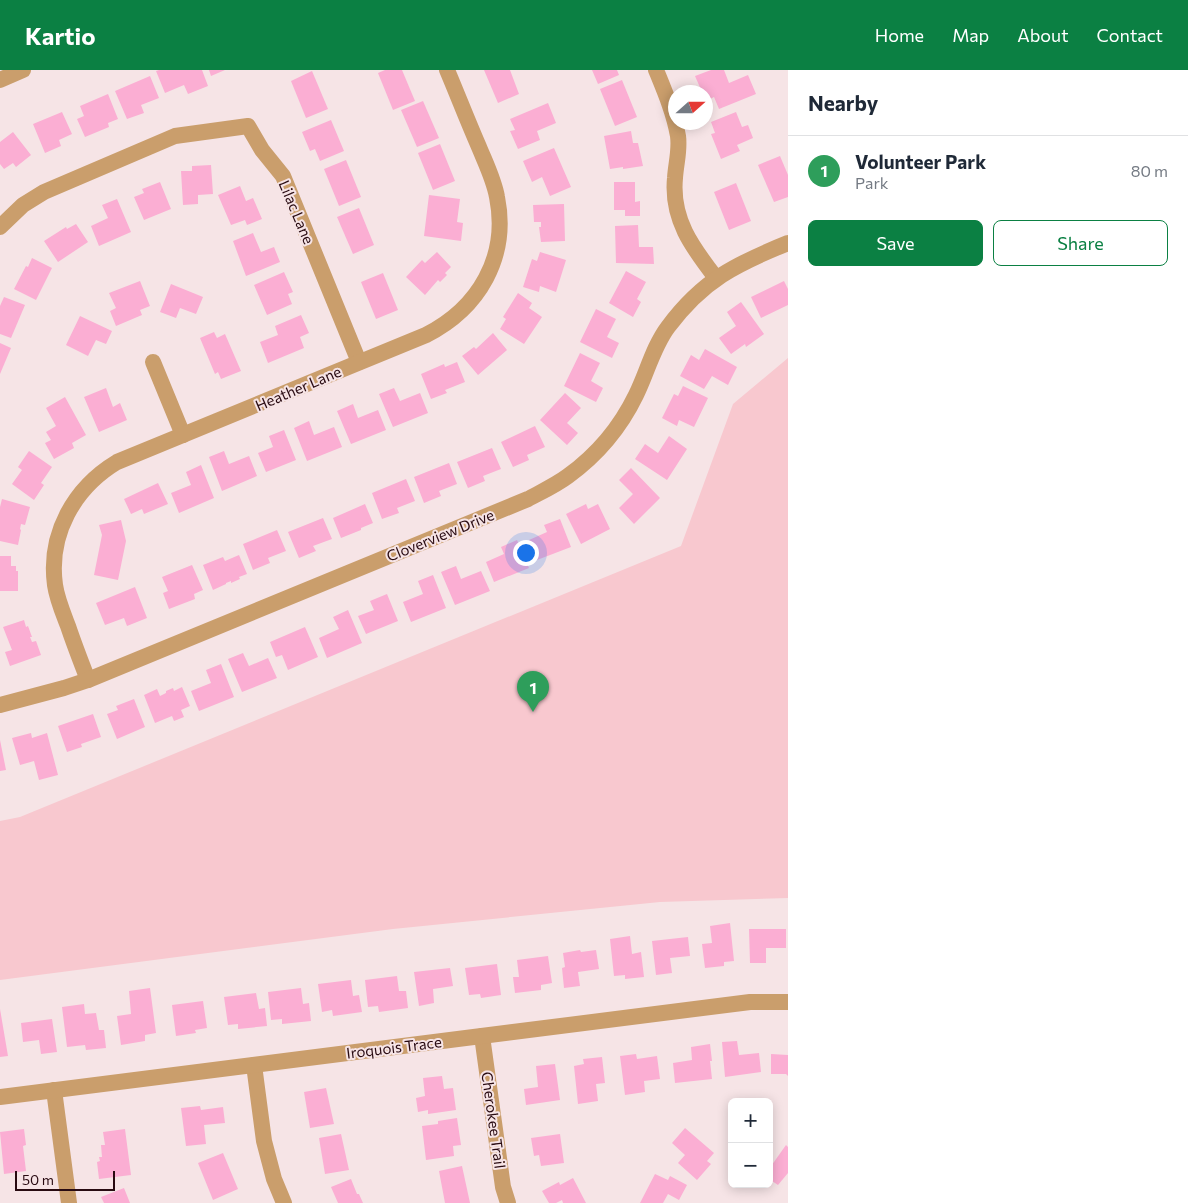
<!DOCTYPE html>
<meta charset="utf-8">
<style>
:root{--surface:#fff;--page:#f2f2f3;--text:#1f2937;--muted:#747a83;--line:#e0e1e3;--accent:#0b8043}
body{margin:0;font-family:Commissioner,sans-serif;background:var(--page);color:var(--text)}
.controls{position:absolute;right:15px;bottom:15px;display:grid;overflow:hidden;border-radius:8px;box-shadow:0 2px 12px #0003}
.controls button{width:45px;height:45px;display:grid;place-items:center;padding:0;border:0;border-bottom:1px solid var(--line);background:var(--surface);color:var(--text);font:25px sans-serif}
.compass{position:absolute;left:668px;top:15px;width:45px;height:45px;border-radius:50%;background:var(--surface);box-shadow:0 2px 12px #0003;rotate:69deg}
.scale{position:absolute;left:15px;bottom:12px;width:100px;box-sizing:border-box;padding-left:5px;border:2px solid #280a11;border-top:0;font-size:14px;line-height:18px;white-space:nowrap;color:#280a11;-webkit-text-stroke:4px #f6e4e6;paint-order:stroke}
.you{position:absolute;left:525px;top:482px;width:18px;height:18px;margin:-12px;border:4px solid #fff;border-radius:50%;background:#1a73e8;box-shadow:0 0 0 8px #1a73e833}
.badge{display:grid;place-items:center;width:32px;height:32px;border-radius:50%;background:var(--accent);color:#fff;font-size:16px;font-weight:700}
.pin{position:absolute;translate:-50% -41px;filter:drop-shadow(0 1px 2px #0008)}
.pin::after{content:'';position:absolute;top:26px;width:18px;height:15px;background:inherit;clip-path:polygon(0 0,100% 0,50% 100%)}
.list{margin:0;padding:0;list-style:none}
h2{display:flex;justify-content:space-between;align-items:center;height:65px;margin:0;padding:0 20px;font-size:21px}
h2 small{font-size:16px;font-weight:400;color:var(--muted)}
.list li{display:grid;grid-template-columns:32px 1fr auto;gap:15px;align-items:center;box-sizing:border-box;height:70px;padding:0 20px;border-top:1px solid var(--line)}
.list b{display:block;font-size:19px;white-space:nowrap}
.list p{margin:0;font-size:16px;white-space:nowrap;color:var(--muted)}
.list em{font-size:16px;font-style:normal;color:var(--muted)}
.actions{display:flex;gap:10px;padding:15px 20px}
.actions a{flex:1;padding:11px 0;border:1px solid var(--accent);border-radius:8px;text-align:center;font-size:18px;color:var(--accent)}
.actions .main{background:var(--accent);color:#fff}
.map{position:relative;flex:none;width:788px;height:1133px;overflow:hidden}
header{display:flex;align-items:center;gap:30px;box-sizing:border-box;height:70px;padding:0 25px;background:var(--accent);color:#fff}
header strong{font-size:24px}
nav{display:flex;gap:28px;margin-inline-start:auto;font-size:18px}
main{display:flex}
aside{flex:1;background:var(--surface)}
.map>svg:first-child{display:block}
</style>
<header>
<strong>Kartio</strong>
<nav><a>Home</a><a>Map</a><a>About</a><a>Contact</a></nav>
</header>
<main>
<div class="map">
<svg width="788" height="1133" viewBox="0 0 788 1133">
<rect width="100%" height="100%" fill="#f6e4e6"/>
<polygon fill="#f8c8cf" points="788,288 788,828 660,832 393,859 0,910 0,751 20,747 681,476 733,334"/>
<g fill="#fbaed3">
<polygon points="159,0 202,0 208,16 188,24 184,15 165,23 156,1"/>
<polygon points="209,0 225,0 211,6"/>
<polygon points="385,0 402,0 415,31 393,40 378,3"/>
<polygon points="484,0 510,0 519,24 498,33"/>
<polygon points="592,0 617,0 619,5 598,14"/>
<polygon points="711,0 724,0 729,13 748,5 756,24 719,39 714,27 706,31 706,22 702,22 695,6"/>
<polygon points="312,1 328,39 306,48 291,11"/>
<polygon points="150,6 159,28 141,35 144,43 127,49 115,21"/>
<polygon points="622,10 637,47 615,56 600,19"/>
<polygon points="108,24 118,49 108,53 109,57 85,67 77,49 84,46 80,36"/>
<polygon points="423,31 439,68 417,77 401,40"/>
<polygon points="548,33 556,53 537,61 540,70 518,79 510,61 515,60 510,49"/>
<polygon points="62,42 72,64 59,70 61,76 45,83 33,54"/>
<polygon points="736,42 742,57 748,55 753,68 737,75 740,81 721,89 711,64 715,63 711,52"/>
<polygon points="331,50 344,81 320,91 315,79 310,81 302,62"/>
<polygon points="631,61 633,73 638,73 643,96 623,99 623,97 610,99 604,66"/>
<polygon points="13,62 31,85 16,97 13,93 4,99 0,94 0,72"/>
<polygon points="440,74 455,111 433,120 418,83"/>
<polygon points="554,78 571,117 550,126 542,107 532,112 523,91"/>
<polygon points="780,86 788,105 788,127 774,132 758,95"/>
<polygon points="346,90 361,127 339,136 324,99"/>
<polygon points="211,95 213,124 198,125 198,134 183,135 181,101 192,101 192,96"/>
<polygon points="160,112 171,139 144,150 134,127 144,123 142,119"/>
<polygon points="614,112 635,112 635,132 640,131 640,146 625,146 625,140 614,140"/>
<polygon points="736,113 751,151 729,160 714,122"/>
<polygon points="240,116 246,131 253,128 262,149 247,155 245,150 231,155 218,125"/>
<polygon points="429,125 460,129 457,152 463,153 461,171 424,166"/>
<polygon points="117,129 131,162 99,176 91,156 108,148 102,135"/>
<polygon points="564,134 565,171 541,172 539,157 541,157 541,152 534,152 533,135"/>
<polygon points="359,138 374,175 353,184 337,147"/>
<polygon points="76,154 88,172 58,192 44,171 66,157 67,159"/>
<polygon points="638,155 639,177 653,177 654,194 616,193 615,156"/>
<polygon points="253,163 261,182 274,177 280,192 246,206 233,171"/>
<polygon points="437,182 451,197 445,203 447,205 440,212 438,210 425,225 406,207 422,190 425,193"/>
<polygon points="540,182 566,190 556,222 540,216 539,222 523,217 532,189 537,191"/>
<polygon points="32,188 52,198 36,230 14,219 26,196 28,197"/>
<polygon points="626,201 646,212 637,229 641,232 633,247 609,233"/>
<polygon points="284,202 293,222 288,224 292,234 267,245 254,215"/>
<polygon points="383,203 398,240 376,249 361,212"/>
<polygon points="140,211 150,236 140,240 142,245 116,256 110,241 116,238 109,223"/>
<polygon points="784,211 788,219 788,235 761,248 751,227"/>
<polygon points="171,214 203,227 196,244 180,238 176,248 160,242"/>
<polygon points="518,223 532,233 529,238 542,247 524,274 500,259 506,249 503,247"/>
<polygon points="4,227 25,235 11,268 0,264 0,236"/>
<polygon points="741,232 764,264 746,277 745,274 731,284 719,268 736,256 727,242"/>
<polygon points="596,239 616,249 607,267 619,273 612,288 580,272"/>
<polygon points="301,245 309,263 300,267 304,278 268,293 260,272 278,265 275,256"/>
<polygon points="80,246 112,261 106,274 96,270 88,286 66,275"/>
<polygon points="214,262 217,268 225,264 241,301 221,309 218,302 215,304 200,268"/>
<polygon points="493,263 507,280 478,305 462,286 474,277 476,279"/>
<polygon points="0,273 11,278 0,304"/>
<polygon points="705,279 737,297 728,315 712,306 704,319 680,306 691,285 699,290"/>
<polygon points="580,283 600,293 591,311 603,318 596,332 564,316"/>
<polygon points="457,292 465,312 445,320 447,323 431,329 421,304 444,294 445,297"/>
<polygon points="683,316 708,328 694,357 679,350 677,356 662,348 674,324 678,326"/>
<polygon points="106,318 113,337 120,333 127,350 99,362 84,327"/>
<polygon points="394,318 400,331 420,323 428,343 393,357 379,324"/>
<polygon points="565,323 581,338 567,353 578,363 567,375 540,350"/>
<polygon points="65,327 86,365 72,373 74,378 54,389 45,373 51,370 46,362 56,356 46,338"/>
<polygon points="353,334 358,348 378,340 386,360 351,374 337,341"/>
<polygon points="309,351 314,365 334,357 342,377 307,391 294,358"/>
<polygon points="535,356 545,377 527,385 529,390 513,397 501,372"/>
<polygon points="284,360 296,390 266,402 258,383 273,377 269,366"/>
<polygon points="669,366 687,379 667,410 635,389 645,374 658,383"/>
<polygon points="492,378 501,399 483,406 485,411 468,418 457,392"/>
<polygon points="29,381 52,397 41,413 44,415 34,430 12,414 22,400 18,397"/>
<polygon points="224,381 229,394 249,386 257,406 222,421 209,387"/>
<polygon points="449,393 457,414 439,421 441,426 424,433 414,407"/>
<polygon points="201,395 214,428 179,443 171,423 191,415 186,402"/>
<polygon points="631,398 660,428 634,454 619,438 633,424 619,410"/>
<polygon points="406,409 415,431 397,438 399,443 382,449 372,423"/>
<polygon points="158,413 168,434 144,444 142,439 131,444 124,429"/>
<polygon points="2,429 30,437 25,455 21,454 20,459 21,460 18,475 0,471 0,437"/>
<polygon points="365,434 373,453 361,458 361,460 341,468 333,448"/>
<polygon points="586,434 588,439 598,434 610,459 581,474 566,444"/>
<polygon points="323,448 332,469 313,476 316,481 299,488 288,462"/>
<polygon points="560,449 571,477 537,490 529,470 547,462 544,455"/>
<polygon points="121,450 126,471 118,510 94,505 102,465 99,455"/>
<polygon points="277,460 286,481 268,488 270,493 253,500 243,474"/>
<polygon points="517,470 529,498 494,512 486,492 504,484 501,477"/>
<polygon points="239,485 247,504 239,507 240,509 231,513 231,511 226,513 226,514 213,520 203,495 223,487 225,491"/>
<polygon points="0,486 11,486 11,496 16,496 16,501 18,501 18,521 0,521"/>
<polygon points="192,495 203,520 194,524 195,529 169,539 163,523 168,521 162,507"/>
<polygon points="456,496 461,509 481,501 490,521 455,535 441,502"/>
<polygon points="433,505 446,538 411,552 403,532 423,524 418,511"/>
<polygon points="135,517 147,548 127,556 124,548 105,555 96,533"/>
<polygon points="387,524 398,551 366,564 358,546 374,540 370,531"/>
<polygon points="348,540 362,573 327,588 319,568 339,559 333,547"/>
<polygon points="24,550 26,557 28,556 32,567 30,567 32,572 36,571 41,585 10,596 5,582 12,580 3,557"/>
<polygon points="305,557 318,587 288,600 282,585 276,587 270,572"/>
<polygon points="243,583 249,596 268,588 277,608 242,622 228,589"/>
<polygon points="221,594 234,627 199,641 191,621 211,613 206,600"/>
<polygon points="182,617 190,636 181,640 184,647 174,651 172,646 155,653 144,625 157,619 160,626 166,623 166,621 173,618 174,621"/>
<polygon points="134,629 145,657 117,669 107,644 118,640 116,636"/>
<polygon points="93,644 101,667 81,674 82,677 67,682 58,656"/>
<polygon points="31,663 32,668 47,663 58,705 39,710 34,691 20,695 12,668"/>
<polygon points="0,670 6,700 0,701"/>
<polygon points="730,853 734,891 724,892 724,896 705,898 702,874 712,873 710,856"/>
<polygon points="749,859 786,859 786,878 766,878 766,893 750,893"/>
<polygon points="630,866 632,884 641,882 644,907 625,909 625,905 614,906 610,869"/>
<polygon points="688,867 690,886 670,888 672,903 656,905 652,871"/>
<polygon points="580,880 581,882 596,880 599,899 578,902 580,916 564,918 562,898 565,897 563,883"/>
<polygon points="548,886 552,913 541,915 541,920 515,923 513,907 519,907 517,890"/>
<polygon points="497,894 501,925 481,928 480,924 469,925 465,898"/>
<polygon points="450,898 453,916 433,919 434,933 419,936 414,902"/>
<polygon points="397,906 399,921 406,921 408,938 379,942 378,936 368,937 365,910"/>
<polygon points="351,910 353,926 359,925 362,942 333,946 332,940 322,942 318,914"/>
<polygon points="150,918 156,963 145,965 145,971 121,975 117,946 131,944 129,921"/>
<polygon points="301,918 303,934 309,933 311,951 282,954 282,949 271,950 268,922"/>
<polygon points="256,923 259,939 265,938 267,956 238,959 238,954 228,955 224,927"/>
<polygon points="203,931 207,958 195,960 196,963 176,966 172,935"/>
<polygon points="84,934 85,944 96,943 99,960 104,960 106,978 86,980 85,975 67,977 62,937"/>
<polygon points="0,939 8,986 0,987"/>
<polygon points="52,949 57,982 41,984 39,970 23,972 21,953"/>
<polygon points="737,971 739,985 759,983 761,1002 725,1007 722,972"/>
<polygon points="710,974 712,991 710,991 712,1009 675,1013 673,993 692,990 691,977"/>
<polygon points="636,984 637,989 657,986 660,1009 644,1011 645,1022 625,1025 620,986"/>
<polygon points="771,984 788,985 788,1006 786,1004 771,1004"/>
<polygon points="602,987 605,1013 596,1014 598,1031 578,1034 574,996 584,994 583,989"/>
<polygon points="555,994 560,1030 526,1035 524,1019 538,1017 536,996"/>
<polygon points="442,1006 444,1019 453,1018 456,1040 428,1044 428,1040 418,1042 416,1028 425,1026 423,1008"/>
<polygon points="326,1018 334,1054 310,1058 304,1022"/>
<polygon points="200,1036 201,1040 223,1037 225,1053 204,1055 206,1074 186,1076 181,1038"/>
<polygon points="457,1048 461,1075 453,1076 454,1086 426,1090 422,1056 438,1054 438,1051"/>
<polygon points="685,1058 714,1083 707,1091 711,1094 697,1110 678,1093 685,1085 672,1073"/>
<polygon points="24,1059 26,1075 23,1076 26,1101 4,1104 0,1062"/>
<polygon points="125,1059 131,1105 99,1109 97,1092 100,1091 99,1087 102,1087 101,1075 105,1075 103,1062"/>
<polygon points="341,1064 349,1100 325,1104 319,1068"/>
<polygon points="560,1064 564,1093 541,1096 539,1085 534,1086 531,1068"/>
<polygon points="786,1075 788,1077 788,1103 778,1115 769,1109 769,1099"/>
<polygon points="223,1083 238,1119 213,1130 198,1093"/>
<polygon points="462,1096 470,1133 445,1133 439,1101"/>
<polygon points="655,1104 668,1110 670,1106 687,1115 679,1130 668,1124 663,1133 640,1133"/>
<polygon points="573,1108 586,1133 563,1133 562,1130 556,1133 549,1133 542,1121 559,1112 560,1115"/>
<polygon points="351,1109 357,1124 359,1124 363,1133 338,1133 331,1117"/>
<polygon points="124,1118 130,1133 104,1133 101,1127"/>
</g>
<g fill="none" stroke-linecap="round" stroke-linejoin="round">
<g stroke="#ca9e6c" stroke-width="16">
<path d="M656,0c9,22 18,43 22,66 2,14 -2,27 -3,42 -4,41 17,69 41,100"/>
<polyline points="0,10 23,0"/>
<polyline points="0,157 23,135 44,122 175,66 248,56 262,80 283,106 359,292"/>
<polyline points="153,292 183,365"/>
<path d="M88,610c-7,-18 -14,-36 -20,-54 -5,-13 -11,-27 -13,-41 -7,-51 19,-97 62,-123l309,-127c53,-27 83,-78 71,-138 -3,-17 -11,-33 -18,-50 -11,-25 -21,-51 -32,-77"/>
<path d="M0,635l64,-17 24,-8 440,-181c13,-7 28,-14 40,-23 29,-21 52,-48 68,-81 11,-22 17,-48 32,-68 35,-47 68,-63 120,-84"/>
<polyline points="482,966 503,1117 508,1133"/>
<polyline points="254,995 264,1071 274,1109 284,1133"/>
<polyline points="54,1020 69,1133"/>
<polyline points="0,1027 750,932 788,932"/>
</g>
</g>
<g text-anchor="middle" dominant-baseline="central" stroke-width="4" stroke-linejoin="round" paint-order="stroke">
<g font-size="15" fill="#280a11" stroke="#f6e4e6">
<text transform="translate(297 142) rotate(67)">Lilac Lane</text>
<text transform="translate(298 318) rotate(-23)">Heather Lane</text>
<text transform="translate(440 465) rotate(-22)">Cloverview Drive</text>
<text transform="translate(394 977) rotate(-7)">Iroquois Trace</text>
<text transform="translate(494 1050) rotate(82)">Cherokee Trail</text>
</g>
</g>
</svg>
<div class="controls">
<button>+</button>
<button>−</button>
</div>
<svg class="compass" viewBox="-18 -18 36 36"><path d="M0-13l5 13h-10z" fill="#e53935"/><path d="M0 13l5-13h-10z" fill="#747a83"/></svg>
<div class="scale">50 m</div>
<div class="you"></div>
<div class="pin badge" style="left:533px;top:642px;background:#2e9e5b">1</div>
</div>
<aside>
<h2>Nearby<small></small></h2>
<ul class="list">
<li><span class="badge" style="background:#2e9e5b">1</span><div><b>Volunteer Park</b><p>Park</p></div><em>80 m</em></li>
</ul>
<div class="actions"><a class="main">Save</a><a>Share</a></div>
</aside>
</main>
